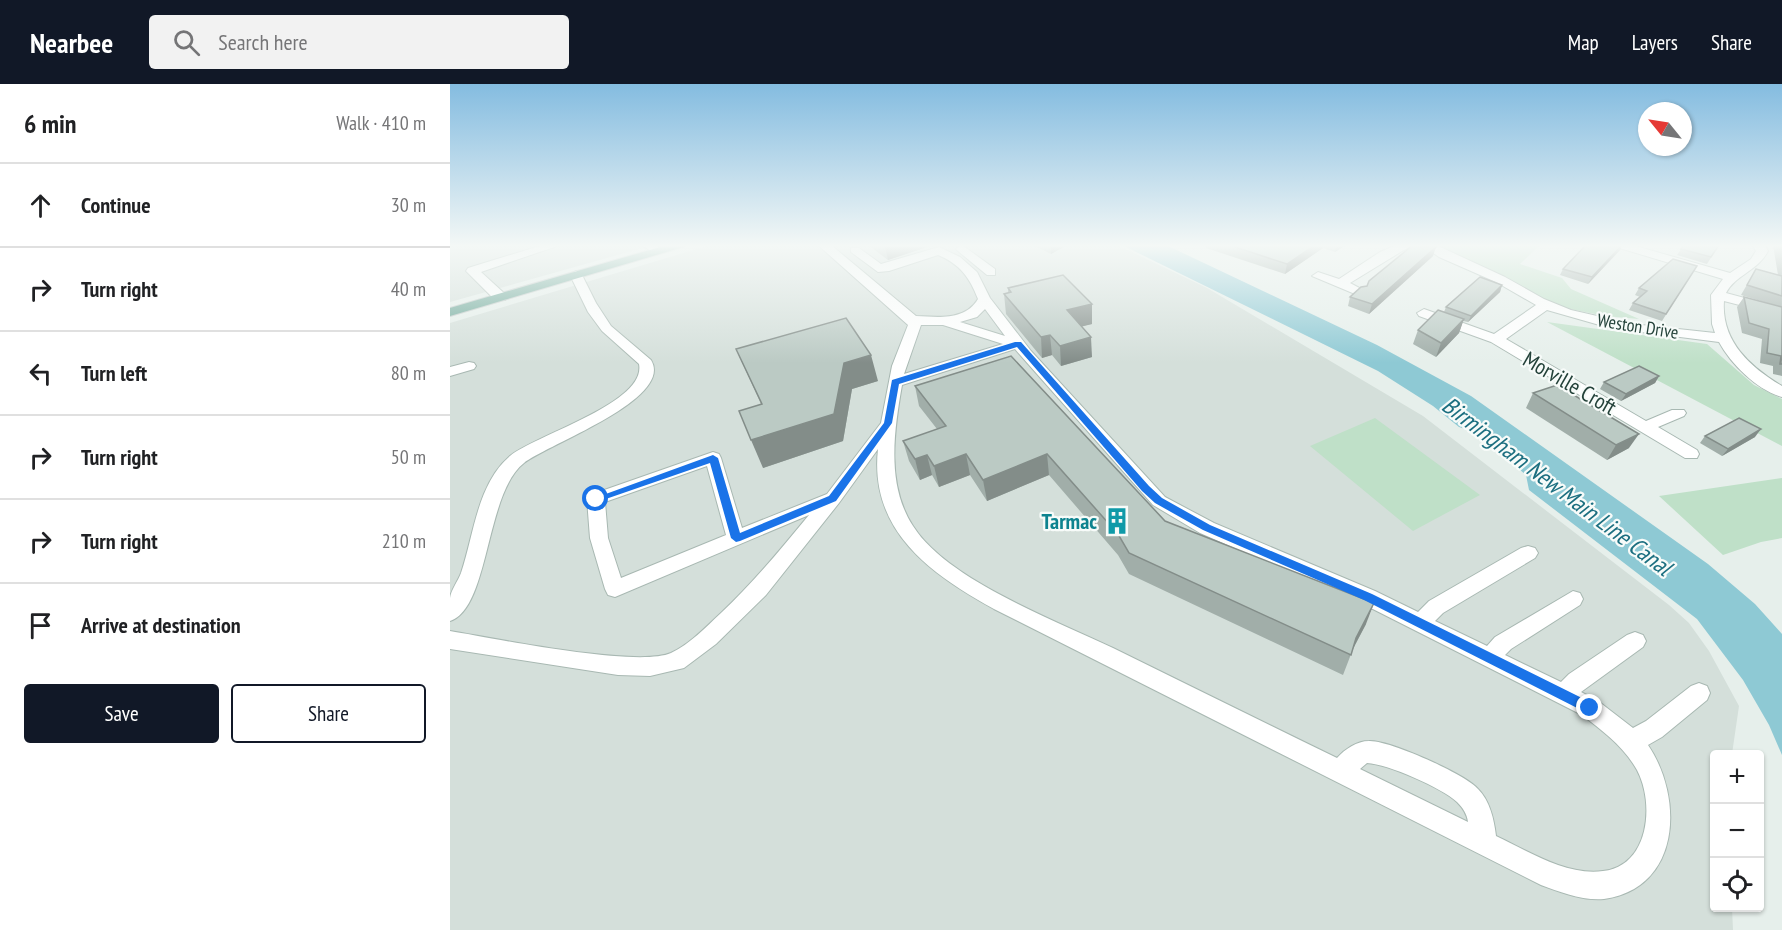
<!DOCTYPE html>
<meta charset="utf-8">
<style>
:root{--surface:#fff;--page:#f2f2f2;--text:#202124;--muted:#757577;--line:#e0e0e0;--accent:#111827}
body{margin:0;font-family:"PT Sans Narrow",sans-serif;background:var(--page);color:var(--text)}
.controls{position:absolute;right:18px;bottom:18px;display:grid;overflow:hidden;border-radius:6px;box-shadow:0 2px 4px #0004}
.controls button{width:54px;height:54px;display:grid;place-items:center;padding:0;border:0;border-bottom:2px solid var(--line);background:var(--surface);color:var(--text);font:30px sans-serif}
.compass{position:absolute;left:1188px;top:18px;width:54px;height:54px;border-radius:50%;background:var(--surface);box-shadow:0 2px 4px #0004;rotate:300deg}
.stop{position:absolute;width:18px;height:18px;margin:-14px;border:4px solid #1a73e8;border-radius:50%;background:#fff}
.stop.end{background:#1a73e8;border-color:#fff;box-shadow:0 2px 6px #0008}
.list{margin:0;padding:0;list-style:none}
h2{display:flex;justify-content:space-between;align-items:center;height:78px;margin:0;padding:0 24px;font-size:26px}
h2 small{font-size:20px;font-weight:400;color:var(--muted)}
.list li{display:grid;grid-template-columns:39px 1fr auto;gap:18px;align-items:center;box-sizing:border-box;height:84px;padding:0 24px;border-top:2px solid var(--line)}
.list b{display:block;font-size:22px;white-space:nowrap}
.list em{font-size:20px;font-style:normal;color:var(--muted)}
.actions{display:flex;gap:12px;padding:18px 24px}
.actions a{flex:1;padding:14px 0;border:2px solid var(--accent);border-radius:6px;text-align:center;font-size:21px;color:var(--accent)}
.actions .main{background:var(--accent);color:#fff}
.icon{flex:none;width:33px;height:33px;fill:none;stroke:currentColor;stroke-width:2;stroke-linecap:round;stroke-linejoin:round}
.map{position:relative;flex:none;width:1332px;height:846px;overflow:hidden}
header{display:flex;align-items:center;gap:36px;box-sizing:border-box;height:84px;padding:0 30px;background:var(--accent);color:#fff}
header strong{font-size:28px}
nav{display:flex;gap:33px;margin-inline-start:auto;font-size:21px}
.search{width:420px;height:54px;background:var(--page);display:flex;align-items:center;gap:15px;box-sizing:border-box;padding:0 21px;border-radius:6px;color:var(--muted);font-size:22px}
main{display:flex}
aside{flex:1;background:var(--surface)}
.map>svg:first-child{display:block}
</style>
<header>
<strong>Nearbee</strong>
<div class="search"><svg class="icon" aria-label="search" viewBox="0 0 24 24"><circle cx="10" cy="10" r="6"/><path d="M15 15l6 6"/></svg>Search here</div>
<nav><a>Map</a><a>Layers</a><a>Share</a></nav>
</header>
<main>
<aside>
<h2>6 min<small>Walk · 410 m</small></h2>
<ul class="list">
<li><svg class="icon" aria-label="ahead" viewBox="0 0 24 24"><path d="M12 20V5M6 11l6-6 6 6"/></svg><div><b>Continue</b></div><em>30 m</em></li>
<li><svg class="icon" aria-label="right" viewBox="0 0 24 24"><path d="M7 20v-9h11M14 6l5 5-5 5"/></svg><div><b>Turn right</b></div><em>40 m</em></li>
<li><svg class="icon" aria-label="left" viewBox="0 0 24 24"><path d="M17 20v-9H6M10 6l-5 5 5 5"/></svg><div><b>Turn left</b></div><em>80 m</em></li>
<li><svg class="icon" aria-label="right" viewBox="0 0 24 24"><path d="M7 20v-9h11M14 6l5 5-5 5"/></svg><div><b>Turn right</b></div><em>50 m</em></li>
<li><svg class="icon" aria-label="right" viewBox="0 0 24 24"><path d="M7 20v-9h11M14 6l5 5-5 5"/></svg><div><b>Turn right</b></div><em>210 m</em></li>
<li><svg class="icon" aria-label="arrive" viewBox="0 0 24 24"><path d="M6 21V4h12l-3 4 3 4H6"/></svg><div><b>Arrive at destination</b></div></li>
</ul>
<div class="actions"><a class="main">Save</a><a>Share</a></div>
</aside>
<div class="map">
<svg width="1332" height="846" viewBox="0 0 1332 846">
<rect width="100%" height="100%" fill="#e6efeb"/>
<g fill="#d4dfda">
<polygon points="0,161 203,161 0,218"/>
<polygon points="260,161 667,161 757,204 973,332 1219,521 1239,539 1259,567 1289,622 1282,670 1264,670 1264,824 1282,824 1283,846 0,846 0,239"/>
</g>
<g fill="#bfe0c8">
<polygon points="983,161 1090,161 1070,180 1112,194 1121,205 1189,235 1155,232 1110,223 1042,187"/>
<polygon points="1097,238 1257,260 1304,301 1332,315 1332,362"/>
<polygon points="925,334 1030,411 963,447 860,362"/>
<polygon points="1332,394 1332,454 1311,458 1273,471 1209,412"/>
</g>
<polygon fill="#8ec9d4" points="672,161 716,161 927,261 1021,312 1258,480 1305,520 1332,550 1332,671 1319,641 1293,596 1247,535 1079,406 1076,391 1025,348 1009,343 983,322 928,287"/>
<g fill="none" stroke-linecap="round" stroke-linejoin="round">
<defs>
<g id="minor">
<polygon points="93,161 110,161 31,188 55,210 56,213 55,216 45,216 16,187 18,184"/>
<polygon points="192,161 206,161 214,167 212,169 204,169"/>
<path d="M368,161h13l85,71c22,1 49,5 62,-17 -8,-21 -18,-35 -40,-44l-49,16 -11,1 -27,-20v-4h8l22,16 58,-17 21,10 17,15 13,26 41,53 134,146 49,26 161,68 43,21 11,-11 92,-53 7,-2 7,2 3,5 -3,5 -92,55 -8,8 52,25 8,-9 78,-46 7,2 3,6 -3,6 -69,44 -6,6 56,27 8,-8 58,-39 8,-3 8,3 3,6 -3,6 -62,45 17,9 35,27 13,-7 45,-35 8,-3 8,3 3,7 -3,7 -45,37 -14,8c36,53 33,143 -44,154 -21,2 -44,-7 -63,-14l-547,-276c-63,-35 -125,-78 -116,-160l-39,54 -73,92 -50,49 -32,24 -34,8 -32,-1 -168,-26v-18c43,7 187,37 221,22 19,-9 35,-26 50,-40 32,-30 60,-64 88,-98l-194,82 -7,-2 -3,-6 -15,-51 -3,-39 3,-4 123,-43 6,2 2,4 21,70 85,-34 54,-71 11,-57 16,-41zM535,225l20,27 -45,-14 17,-5zM471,241h22l60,19 -99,30zM565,265l138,156 47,28 161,70 221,112c21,16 42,32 55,55 18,34 12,96 -34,101 -37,5 -75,-20 -107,-35 -2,-17 -6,-35 -18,-47 -13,-15 -89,-49 -109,-48 -12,0 -24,8 -32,17 -74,-36 -149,-73 -224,-110 -58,-28 -166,-68 -200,-122 -27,-41 -19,-95 -11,-141zM257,382l19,69 -105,43 -13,-40 -3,-36zM917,679c21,1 75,25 90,39 6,6 10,12 11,20l-108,-53z"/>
<polygon points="512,161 545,185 545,191 537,191 508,167 506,165"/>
<polygon points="947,161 962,161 900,199 915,207 913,210 905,210 862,192 868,188 889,195 930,168"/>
<path d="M972,161h14l69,32 39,22 27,11 61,14 83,9 -3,-9 -1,-29 12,-16 -107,-32 -2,-2h18l98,28 21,-14 5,-8 -3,-6h12l3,6c-10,20 -33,24 -42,42l56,15v8l-58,-15c-3,40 26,66 58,85v11c-25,-7 -51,-33 -63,-55l-109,-14 -63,-18 -41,29 140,82 26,-11h12l2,3 -2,3 -26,11 39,23 2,4 -2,4h-12l-194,-116 -72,-26 -2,-3 7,-4 70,25 42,-29 -40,-23 -57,-25z"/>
<path d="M126,187l6,4 14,28 15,23 40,34c24,39 -105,85 -127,103 -39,30 -34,145 -74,158 0,-7 0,-15 0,-23 1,-8 8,-17 11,-25 13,-38 16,-89 49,-117 25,-21 137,-53 129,-92l-37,-33 -14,-19 -18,-37z"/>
<polygon points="19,278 24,279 26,282 24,285 0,292 0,283"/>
</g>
<polygon id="major" points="217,161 235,161 233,163 0,232 0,224"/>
</defs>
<use href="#minor" stroke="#a8b8b2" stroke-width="2"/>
<use href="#major" stroke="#c2cac8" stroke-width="2"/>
<use href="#minor" fill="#fff" fill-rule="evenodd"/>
<use href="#major" fill="#6aa596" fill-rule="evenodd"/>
</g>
<g fill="#a1aea9">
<polygon points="418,161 483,161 438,176"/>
<polygon points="583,161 617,161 601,170"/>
<polygon points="757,161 896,161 885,168 873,164 835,190 756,164"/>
<polygon points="1172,161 1170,166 1138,200 1110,191 1113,185"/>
<polygon points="1234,161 1269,161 1257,180 1227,171"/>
<polygon points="1323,161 1332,161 1332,292 1323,290 1323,282 1310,279 1312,255 1292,249 1287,223 1294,213 1327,222 1291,211 1306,185 1328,191"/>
<polygon points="983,172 919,230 898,222 900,213 917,202"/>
<polygon points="1243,188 1212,237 1179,226 1183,219 1190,213 1185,211 1189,204"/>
<polygon points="1052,201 1050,208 1018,238 1013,237 1009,249 986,273 963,260 968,246 994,228 996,223"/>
<polygon points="558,204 642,240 632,242 642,273 611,282 602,271 592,274 556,230 554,210 558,209"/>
<polygon points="286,265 428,297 402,305 393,357 313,384 311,320"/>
<polygon points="561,272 715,437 916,540 903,565 893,591 679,490 668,471 599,391 537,417 520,391 489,403 482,391 470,396 459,377 453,357 487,345 469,322 465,302"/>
<polygon points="1209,292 1205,299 1171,317 1150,305 1154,298"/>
<polygon points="1083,309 1179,364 1157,376 1076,324"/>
<polygon points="1255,352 1305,353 1272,372 1250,359"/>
</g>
<g fill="#838d89">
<polygon points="437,161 483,161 438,176 435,162"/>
<polygon points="601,161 617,161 601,170"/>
<polygon points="865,161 874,161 873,164 835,190 837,180"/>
<polygon points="887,161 896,161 885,168"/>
<polygon points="1172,161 1170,166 1138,200 1142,193"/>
<polygon points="986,163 983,172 919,230 922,220"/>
<polygon points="1052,201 1050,208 1018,238 1021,232"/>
<polygon points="642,220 642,240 618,246 617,226"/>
<polygon points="1014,235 1009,249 986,273 991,259"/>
<polygon points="600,251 602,271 592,274 591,253"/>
<polygon points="641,253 642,273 611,282 610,262"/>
<polygon points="421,271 428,297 402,305 393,357 313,384 301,356 394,279"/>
<polygon points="1209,292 1205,299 1171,317 1176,310"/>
<polygon points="1311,345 1305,353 1272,372 1278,365"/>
<polygon points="1189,350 1179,364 1157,376 1166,361"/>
<polygon points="516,370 520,391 489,403 484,382"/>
<polygon points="597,370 599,391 537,417 533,396"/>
<polygon points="477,371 482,391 470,396 465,375"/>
<polygon points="924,519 916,540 898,574 906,554"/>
</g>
<g fill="#bbcac4" stroke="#838d89" stroke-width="1.5">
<polygon points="779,161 865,161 837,180"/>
<polygon points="963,161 983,161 986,163 922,220 900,213 911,203 917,202 919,197"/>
<polygon points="1136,161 1172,161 1142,193 1113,185"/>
<polygon points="1234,161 1269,161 1261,173 1231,165"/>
<polygon points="1223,175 1247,182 1216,230 1183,219 1197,207 1189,204"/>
<polygon points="1306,185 1332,192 1332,212 1297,201"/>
<polygon points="613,191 642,220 617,226 641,253 610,262 600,251 591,253 554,210 561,208 558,204"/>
<polygon points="1030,193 1052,201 1021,232 996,223"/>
<polygon points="1294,213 1332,223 1332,280 1330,280 1331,272 1317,269 1319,245 1299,239"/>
<polygon points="988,226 1014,235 991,259 968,246"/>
<polygon points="396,234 421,271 394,279 384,330 301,356 289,327 312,320 286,265"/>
<polygon points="561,272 715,437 924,519 906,554 901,571 679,469 668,450 597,370 533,396 516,370 484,382 477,371 465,375 453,357 496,342 465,302"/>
<polygon points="1189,282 1209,292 1176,310 1154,298"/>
<polygon points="1107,301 1189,350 1166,361 1083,309"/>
<polygon points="1289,334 1311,345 1278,365 1255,352"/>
</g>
<linearGradient id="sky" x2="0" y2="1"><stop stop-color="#84bce0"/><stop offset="0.58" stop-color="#f4f8f6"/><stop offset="1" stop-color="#f4f8f6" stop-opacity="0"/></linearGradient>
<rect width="1332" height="279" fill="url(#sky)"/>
<polygon fill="#1a73e8" points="565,258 571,258 699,402 712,414 760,441 922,510 1144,620 1146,624 1144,628 1135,628 914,516 753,446 705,419 692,407 567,263 449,300 442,339 386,417 290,457 286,458 281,454 260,379 150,417 146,418 142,415 263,371 268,374 290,449 379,412 434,339 442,296"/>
<defs>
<symbol id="building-bare" viewBox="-9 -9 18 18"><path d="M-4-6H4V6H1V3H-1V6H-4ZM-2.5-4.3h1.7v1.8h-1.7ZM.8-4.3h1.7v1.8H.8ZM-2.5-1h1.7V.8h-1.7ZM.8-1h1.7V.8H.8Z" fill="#0f9aa8" stroke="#f7fbf9" stroke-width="2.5" paint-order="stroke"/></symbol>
</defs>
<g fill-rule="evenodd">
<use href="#building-bare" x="648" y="418" width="38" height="38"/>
</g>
<g text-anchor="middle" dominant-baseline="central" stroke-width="4.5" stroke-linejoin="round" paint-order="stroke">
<g font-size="18" fill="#24423a" stroke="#f7fbf9">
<text transform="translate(1188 242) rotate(9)">Weston Drive</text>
</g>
<g font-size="22" fill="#24423a" stroke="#f7fbf9">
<text transform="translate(1120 299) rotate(30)">Morville Croft</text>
</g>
<g font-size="22" font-weight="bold" fill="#0d838f" stroke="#f7fbf9" text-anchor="end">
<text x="647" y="437">Tarmac</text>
</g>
<g font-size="24" font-style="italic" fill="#1c6f80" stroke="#f7fbf9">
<text transform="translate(1107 402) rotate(37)">Birmingham New Main Line Canal</text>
</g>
</g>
</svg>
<div class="controls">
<button>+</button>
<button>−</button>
<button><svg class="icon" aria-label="locate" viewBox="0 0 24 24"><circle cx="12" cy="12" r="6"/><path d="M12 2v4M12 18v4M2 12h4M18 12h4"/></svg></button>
</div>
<svg class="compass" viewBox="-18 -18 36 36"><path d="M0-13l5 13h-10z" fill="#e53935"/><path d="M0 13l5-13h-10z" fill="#757577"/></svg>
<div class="stop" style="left:146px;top:415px"></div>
<div class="stop end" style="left:1140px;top:624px"></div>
</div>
</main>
